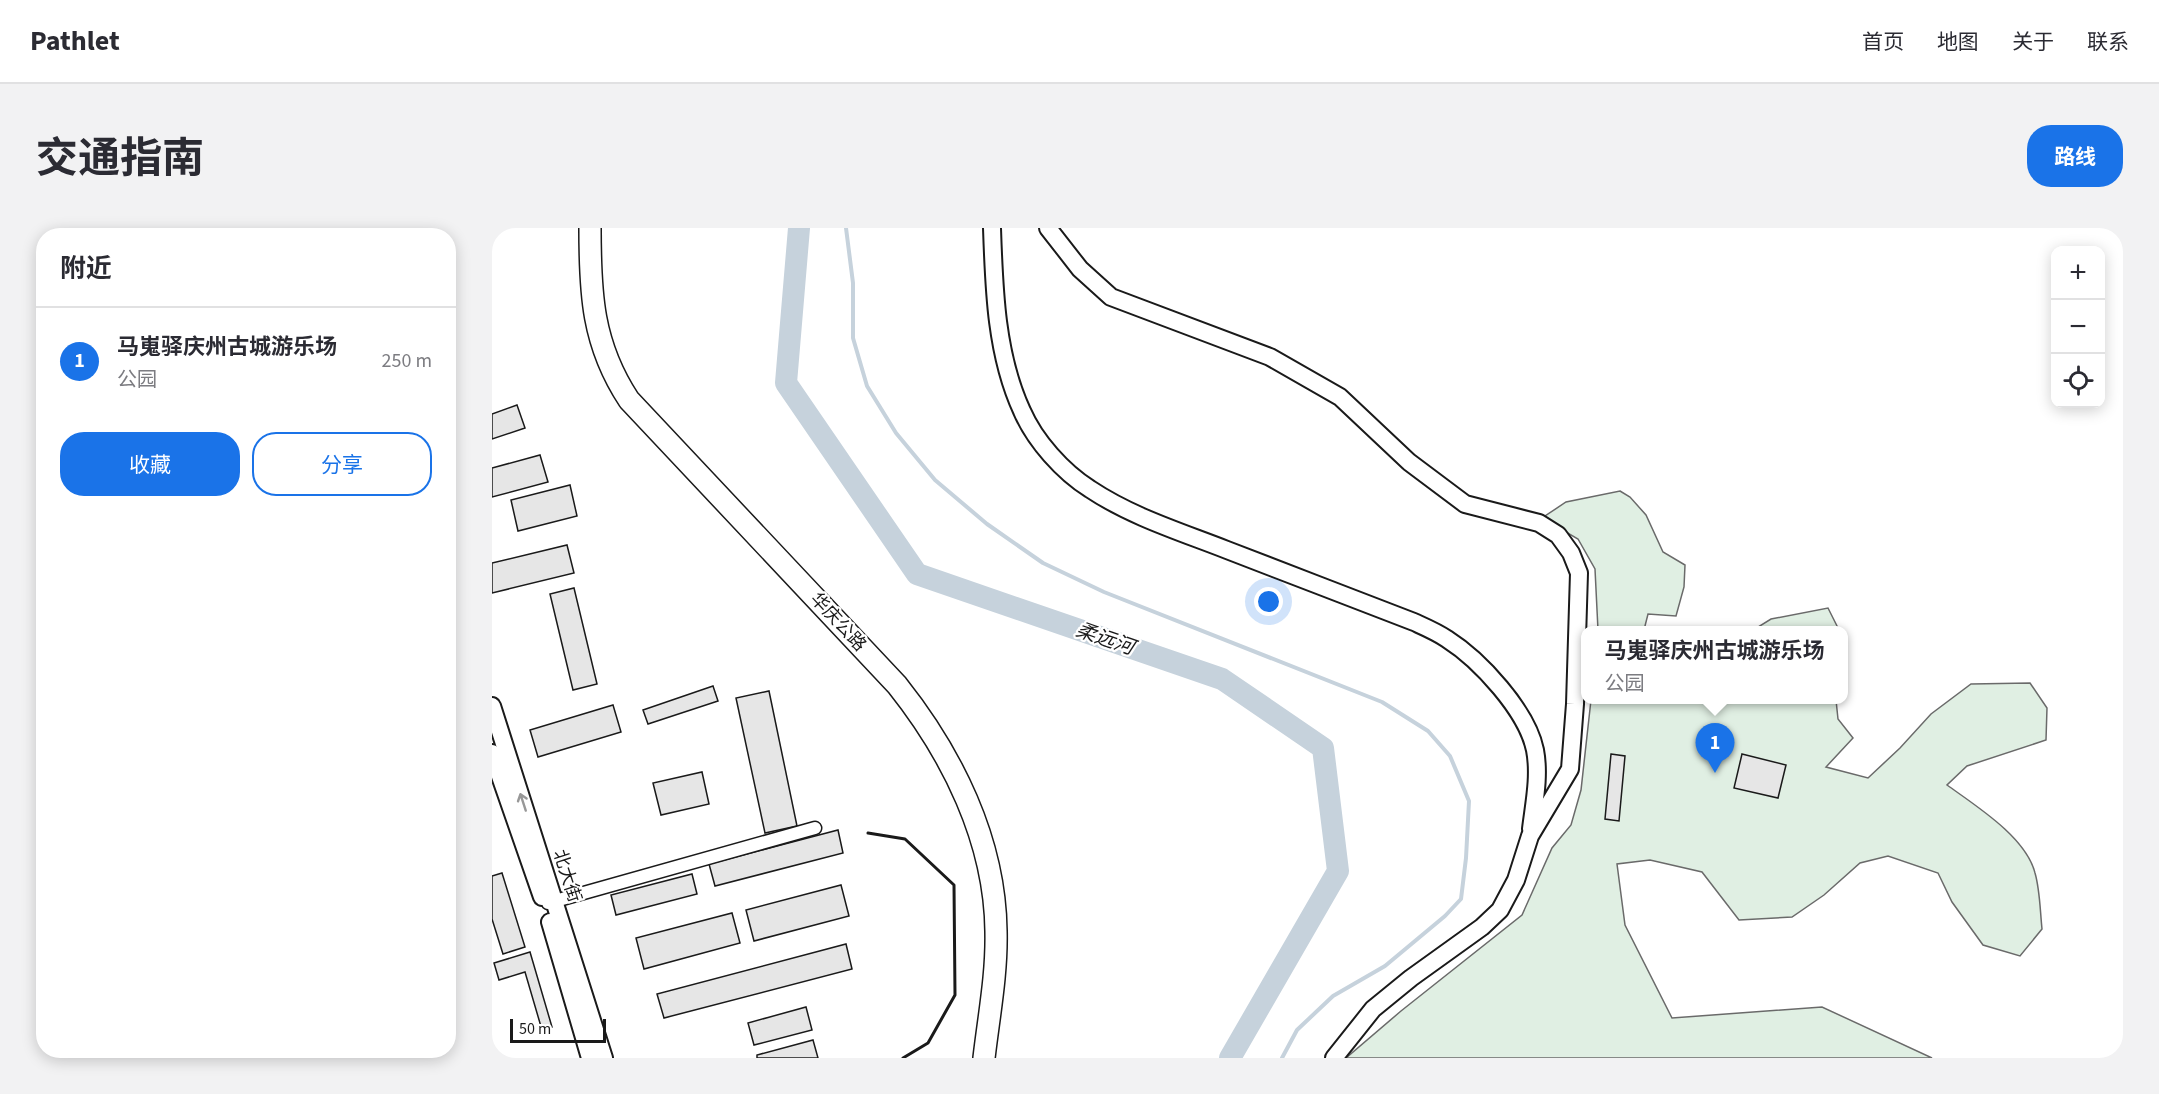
<!DOCTYPE html>
<html lang="zh">
<meta charset="utf-8">
<style>
:root{--surface:#fff;--page:#f2f2f3;--text:#2b2b33;--muted:#7c7c81;--line:#e1e1e2;--accent:#1a73e8}
body{margin:0;font-family:"Source Sans 3","Noto Sans SC",sans-serif;background:var(--page);color:var(--text)}
.controls{position:absolute;right:18px;top:18px;display:grid;overflow:hidden;border-radius:12px;box-shadow:0 3px 15px #0003}
.controls button{width:54px;height:54px;display:grid;place-items:center;padding:0;border:0;border-bottom:2px solid var(--line);background:var(--surface);color:var(--text);font:30px sans-serif}
.scale{position:absolute;left:18px;bottom:15px;width:96px;box-sizing:border-box;padding-left:6px;border:3px solid #1a1a1a;border-top:0;font-size:16px;line-height:21px;white-space:nowrap;color:#1a1a1a;-webkit-text-stroke:4px #fff;paint-order:stroke}
.you{position:absolute;left:777px;top:374px;width:21px;height:21px;margin:-15px;border:4px solid #fff;border-radius:50%;background:#1a73e8;box-shadow:0 0 0 9px #1a73e833}
.badge{display:grid;place-items:center;width:39px;height:39px;border-radius:50%;background:var(--accent);color:#fff;font-size:20px;font-weight:700}
.pin{position:absolute;translate:-50% -50px;filter:drop-shadow(0 2px 3px #0008)}
.pin::after{content:'';position:absolute;top:32px;width:21px;height:18px;background:inherit;clip-path:polygon(0 0,100% 0,50% 100%)}
.popup{position:absolute;left:1089px;top:398px;width:267px;height:78px;box-sizing:border-box;display:grid;place-content:center;border-radius:12px;background:var(--surface);filter:drop-shadow(0 2px 4px #0005);font-size:20px;white-space:nowrap;color:var(--muted)}
.popup b{font-size:22px;color:var(--text)}
.popup::after{content:'';position:absolute;left:50%;top:100%;margin-left:-12px;border:12px solid transparent;border-top-color:var(--surface)}
.list{margin:0;padding:0;list-style:none}
h2{display:flex;justify-content:space-between;align-items:center;height:78px;margin:0;padding:0 24px;font-size:26px}
h2 small{font-size:20px;font-weight:400;color:var(--muted)}
.list li{display:grid;grid-template-columns:39px 1fr auto;gap:18px;align-items:center;box-sizing:border-box;height:108px;padding:0 24px;border-top:2px solid var(--line)}
.list b{display:block;font-size:22px;white-space:nowrap}
.list p{margin:0;font-size:20px;white-space:nowrap;color:var(--muted)}
.list em{font-size:20px;font-style:normal;color:var(--muted)}
.actions{display:flex;gap:12px;padding:18px 24px}
.actions a{flex:1;padding:14px 0;border:2px solid var(--accent);border-radius:24px;text-align:center;font-size:21px;color:var(--accent)}
.actions .main{background:var(--accent);color:#fff}
.icon{flex:none;width:33px;height:33px;fill:none;stroke:currentColor;stroke-width:2;stroke-linecap:round;stroke-linejoin:round}
.map{position:relative;flex:none;width:1631px;height:830px;overflow:hidden;border-radius:24px}
header{display:flex;align-items:center;gap:36px;box-sizing:border-box;height:84px;padding:0 30px;background:var(--surface);border-bottom:2px solid var(--line)}
header strong{font-size:28px}
nav{display:flex;gap:33px;margin-inline-start:auto;font-size:21px}
.intro{display:flex;align-items:center;justify-content:space-between;box-sizing:border-box;height:144px;padding:0 36px}
h1{margin:0;font-size:42px}
.button{padding:15px 27px;border-radius:24px;background:var(--accent);color:#fff;font-size:21px;font-weight:700}
main{display:flex;gap:36px;padding:0 36px}
aside{flex:1;background:var(--surface);border-radius:24px;box-shadow:0 3px 15px #0003}
.map>svg:first-child{display:block}
</style>
<header>
<strong>Pathlet</strong>
<nav><a>首页</a><a>地图</a><a>关于</a><a>联系</a></nav>
</header>
<div class="intro"><h1>交通指南</h1><a class="button">路线</a></div>
<main>
<aside>
<h2>附近<small></small></h2>
<ul class="list">
<li><span class="badge">1</span><div><b>马嵬驿庆州古城游乐场</b><p>公园</p></div><em>250 m</em></li>
</ul>
<div class="actions"><a class="main">收藏</a><a>分享</a></div>
</aside>
<div class="map">
<svg width="1631" height="830" viewBox="0 0 1631 830">
<rect width="100%" height="100%" fill="#fff"/>
<g fill="#e0efe3" stroke="#6a6a6a" stroke-width="1.5">
<polygon points="1128,263 1138,269 1154,287 1171,324 1193,337 1192,359 1184,388 1156,386 1152,402 1106,402 1103,341 1086,311 1050,290 1074,274"/>
<polygon points="1336,380 1347,402 1267,402 1266,399 1279,391"/>
<path d="M1538,455l17,25 -1,32 -79,26 -20,19c29,21 79,52 88,88 5,17 5,37 7,56l-22,27 -37,-11 -31,-43 -14,-29 -50,-17 -28,7 -36,32 -32,22 -53,3 -37,-48 -52,-12 -33,4 8,61 47,93 150,-11 110,51h-586l55,-47 121,-96 30,-67 19,-23 10,-35 10,-90h245l2,19 15,19 -27,29 42,11 32,-30 31,-34 40,-30z"/>
</g>
<g fill="none" stroke-linecap="round" stroke-linejoin="round">
<polyline stroke="#c6d2dc" stroke-width="4" points="354,0 361,55 361,110 375,158 404,205 443,252 495,296 551,335 612,364 890,474 936,503 958,528 977,573 974,630 969,671 953,688 893,738 841,768 805,802 790,830"/>
<polyline stroke="#c6d2dc" stroke-width="22" points="307,0 294,155 425,346 730,451 831,520 846,643 738,830"/>
</g>
<g fill="#e6e6e6" stroke="#1a1a1a" stroke-width="1.5">
<polygon points="25,177 33,200 0,211 0,186"/>
<polygon points="48,227 56,254 0,269 0,240"/>
<polygon points="78,257 85,288 26,303 19,272"/>
<polygon points="75,317 82,345 0,365 0,335"/>
<polygon points="82,360 105,456 81,462 58,366"/>
<polygon points="221,458 226,473 156,496 151,482"/>
<polygon points="277,463 305,598 273,605 244,470"/>
<polygon points="121,477 129,504 46,529 38,502"/>
<polygon points="1119,526 1133,528 1127,593 1113,591"/>
<polygon points="1250,526 1294,537 1286,570 1242,560"/>
<polygon points="210,544 217,576 169,587 161,555"/>
<polygon points="346,602 351,625 223,658 217,636"/>
<polygon points="10,645 33,719 11,726 0,691 0,648"/>
<polygon points="200,646 205,666 124,687 119,667"/>
<polygon points="349,657 357,688 262,713 254,682"/>
<polygon points="240,685 248,715 152,741 144,710"/>
<polygon points="354,716 360,741 172,790 165,766"/>
<polygon points="38,724 60,799 50,802 33,744 7,752 2,735"/>
<polygon points="314,779 320,802 262,817 256,795"/>
<polygon points="321,812 326,830 265,830 265,827"/>
</g>
<g fill="none" stroke-linecap="round" stroke-linejoin="round">
<defs>
<polyline id="street" points="56,675 323,600"/>
<g id="secondary">
<path d="M500,0c2,61 4,127 30,183 13,30 41,61 68,78 42,28 91,43 137,61 62,24 125,48 187,72 11,5 23,10 33,17 33,21 80,72 88,111 5,26 -1,54 -4,79"/>
<polyline points="556,0 588,41 619,69 778,129 848,169 917,234 973,276 1047,295 1066,307 1079,325 1087,345 1083,476 1078,541 1038,608 1024,652 1008,682 990,699 919,750 881,781 842,830"/>
<polyline points="0,478 112,830"/>
<polyline points="0,525 50,669"/>
<polyline points="58,694 98,830"/>
</g>
<path id="highway" d="M98,0c0,65 2,116 39,172l268,285c55,69 98,155 99,246 1,43 -7,84 -12,127"/>
</defs>
<use href="#street" stroke="#1a1a1a" stroke-width="15"/>
<use href="#secondary" stroke="#1a1a1a" stroke-width="20"/>
<use href="#highway" stroke="#1a1a1a" stroke-width="24"/>
<use href="#street" stroke="#fff" stroke-width="12"/>
<use href="#secondary" stroke="#fff" stroke-width="16"/>
<use href="#highway" stroke="#fff" stroke-width="21"/>
<polyline stroke="#1a1a1a" stroke-width="3" points="376,605 413,611 462,657 463,767 436,815 411,830"/>
</g>
<defs><path id="oneway-shaft" d="M-6 0H5M1.5-3L5.5 0L1.5 3" fill="none" stroke-width="1.6" stroke-linecap="round" stroke-linejoin="round" transform="scale(1.5)"/></defs>
<use stroke="#989898" href="#oneway-shaft" transform="translate(31 574) rotate(-108)"/>
<g text-anchor="middle" dominant-baseline="central" stroke-width="4.5" stroke-linejoin="round" paint-order="stroke">
<g font-size="18" fill="#1a1a1a" stroke="#fff">
<text transform="translate(346 394) rotate(47)">华庆公路</text>
<text transform="translate(75 648) rotate(72)">北大街</text>
</g>
<g font-size="20" font-style="italic" fill="#1a1a1a" stroke="#fff">
<text transform="translate(613 411) rotate(19)">柔远河</text>
</g>
</g>
</svg>
<div class="controls">
<button>+</button>
<button>−</button>
<button><svg class="icon" aria-label="locate" viewBox="0 0 24 24"><circle cx="12" cy="12" r="6"/><path d="M12 2v4M12 18v4M2 12h4M18 12h4"/></svg></button>
</div>
<div class="scale">50 m</div>
<div class="you"></div>
<div class="pin badge" style="left:1223px;top:545px">1</div>
<div class="popup"><b>马嵬驿庆州古城游乐场</b>公园</div>
</div>
</main>
